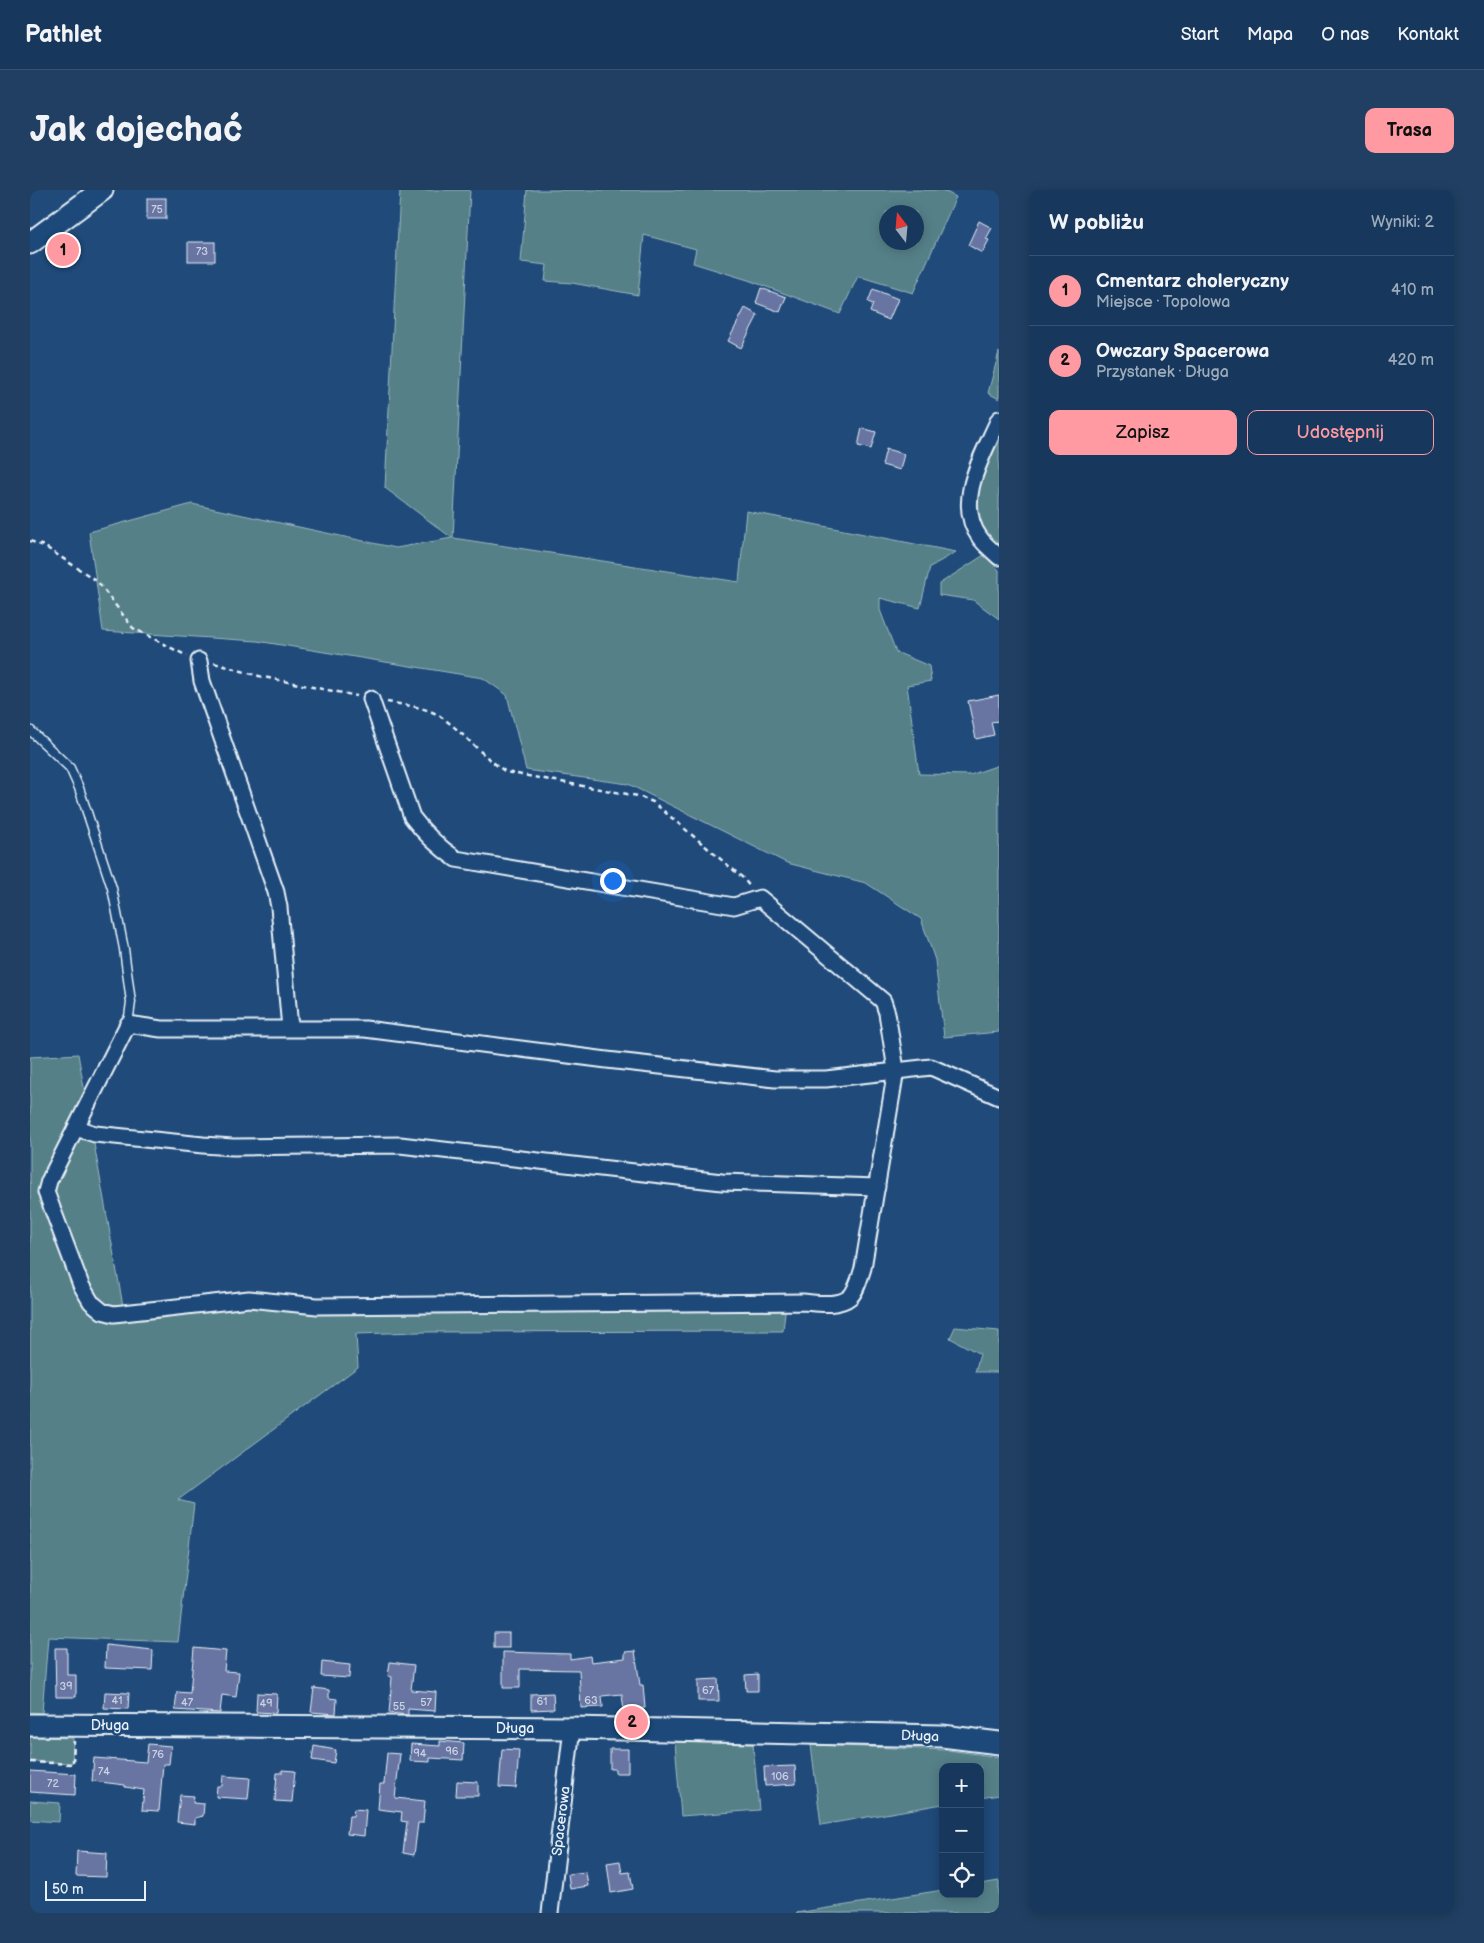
<!DOCTYPE html>
<html lang="pl">
<meta charset="utf-8">
<style>
:root{--surface:#17385c;--page:#203f62;--text:#f1f3f6;--muted:#9eacbb;--line:#365272;--accent:#ff9aa2}
body{margin:0;font-family:"Balsamiq Sans",sans-serif;background:var(--page);color:var(--text)}
.controls{position:absolute;right:15px;bottom:15px;display:grid;overflow:hidden;border-radius:10px;box-shadow:0 2px 12px #0003}
.controls button{width:45px;height:45px;display:grid;place-items:center;padding:0;border:0;border-bottom:1px solid var(--line);background:var(--surface);color:var(--text);font:25px sans-serif}
.compass{position:absolute;left:849px;top:15px;width:45px;height:45px;border-radius:50%;background:var(--surface);box-shadow:0 2px 12px #0003;rotate:344deg}
.scale{position:absolute;left:15px;bottom:12px;width:101px;box-sizing:border-box;padding-left:5px;border:2px solid #e8f1f8;border-top:0;font-size:14px;line-height:18px;white-space:nowrap;color:#e8f1f8;-webkit-text-stroke:4px #1f4a7a;paint-order:stroke}
.you{position:absolute;left:582px;top:690px;width:18px;height:18px;margin:-12px;border:4px solid #fff;border-radius:50%;background:#1a73e8;box-shadow:0 0 0 8px #1a73e833}
.badge{display:grid;place-items:center;width:32px;height:32px;border-radius:50%;background:var(--accent);color:#111;font-size:16px;font-weight:700}
.pin{position:absolute;translate:-50% -50%;border:2px solid #fff;box-shadow:0 1px 5px #0006}
.list{margin:0;padding:0;list-style:none}
h2{display:flex;justify-content:space-between;align-items:center;height:65px;margin:0;padding:0 20px;font-size:21px}
h2 small{font-size:16px;font-weight:400;color:var(--muted)}
.list li{display:grid;grid-template-columns:32px 1fr auto;gap:15px;align-items:center;box-sizing:border-box;height:70px;padding:0 20px;border-top:1px solid var(--line)}
.list b{display:block;font-size:19px;white-space:nowrap}
.list p{margin:0;font-size:16px;white-space:nowrap;color:var(--muted)}
.list em{font-size:16px;font-style:normal;color:var(--muted)}
.actions{display:flex;gap:10px;padding:15px 20px}
.actions a{flex:1;padding:11px 0;border:1px solid var(--accent);border-radius:10px;text-align:center;font-size:18px;color:var(--accent)}
.actions .main{background:var(--accent);color:#111}
.icon{flex:none;width:28px;height:28px;fill:none;stroke:currentColor;stroke-width:2;stroke-linecap:round;stroke-linejoin:round}
.map{position:relative;flex:none;width:969px;height:1723px;overflow:hidden;border-radius:10px}
header{display:flex;align-items:center;gap:30px;box-sizing:border-box;height:70px;padding:0 25px;background:var(--surface);border-bottom:1px solid var(--line)}
header strong{font-size:24px}
nav{display:flex;gap:28px;margin-inline-start:auto;font-size:18px}
.intro{display:flex;align-items:center;justify-content:space-between;box-sizing:border-box;height:120px;padding:0 30px}
h1{margin:0;font-size:35px}
.button{padding:12px 22px;border-radius:10px;background:var(--accent);color:#111;font-size:18px;font-weight:700}
main{display:flex;gap:30px;padding:0 30px}
aside{flex:1;background:var(--surface);border-radius:10px;box-shadow:0 2px 12px #0003}
.map>svg:first-child{display:block}
</style>
<header>
<strong>Pathlet</strong>
<nav><a>Start</a><a>Mapa</a><a>O nas</a><a>Kontakt</a></nav>
</header>
<div class="intro"><h1>Jak dojechać</h1><a class="button">Trasa</a></div>
<main>
<div class="map">
<svg width="969" height="1723" viewBox="0 0 969 1723">
<rect width="100%" height="100%" fill="#1f4a7a"/>
<filter id="ink" filterUnits="userSpaceOnUse"><feTurbulence type="fractalNoise" baseFrequency=".02" numOctaves="2"/><feDisplacementMap in="SourceGraphic" scale="10" xChannelSelector="R" yChannelSelector="G"/><feConvolveMatrix kernelMatrix="1 2 1 2 8 2 1 2 1" color-interpolation-filters="sRGB"/></filter>
<g filter="url(#ink)">
<g fill="#548088" stroke="#9eb8c0" fill-rule="evenodd">
<polygon points="370,0 440,0 423,348 709,392 716,321 926,362 900,377 890,418 850,408 850,420 866,462 899,476 901,491 877,495 889,584 940,585 969,575 969,842 914,847 905,770 891,729 836,693 757,673 598,594 496,580 477,505 453,488 227,451 73,441 59,342 162,314 366,358 422,348 355,298"/>
<path d="M497,0h415l14,7 -43,96 -55,-17 -18,38 -92,-34 -55,-17 3,-14 -52,-14 -6,60 -66,-12 -27,-2 2,-16 -26,-3zM856,22h30v30h-30z"/>
<polygon points="969,162 969,209 958,203"/>
<polygon points="969,246 969,357 949,331 944,307"/>
<polygon points="954,365 969,380 969,429 943,410 909,405 909,394"/>
<polygon points="48,864 93,1116 756,1113 753,1141 388,1142 326,1144 328,1177 148,1310 164,1314 148,1452 18,1447 12,1523 0,1522 0,867"/>
<polygon points="925,1137 969,1141 969,1182 945,1182 950,1164 920,1148"/>
<polygon points="0,1547 43,1548 42,1573 0,1571"/>
<polygon points="645,1552 723,1554 729,1620 651,1626"/>
<polygon points="781,1555 918,1560 969,1567 969,1605 950,1608 950,1577 913,1577 913,1614 791,1635"/>
<polygon points="0,1611 30,1613 29,1632 0,1630"/>
<polygon points="969,1691 969,1723 766,1723 913,1700 913,1704 950,1704 950,1694"/>
</g>
<g fill="#6875a2" stroke="#e8f1f8">
<rect x="117" y="8" width="19" height="21"/>
<polygon points="949,31 962,38 956,49 959,50 952,63 938,55"/>
<rect x="158" y="52" width="27" height="19"/>
<polygon points="731,98 756,107 750,122 726,113"/>
<polygon points="843,99 868,109 859,130 840,122 843,114 838,112"/>
<polygon points="715,118 728,125 711,158 698,151"/>
<polygon points="832,238 846,242 841,259 828,256"/>
<polygon points="856,259 874,264 870,280 852,275"/>
<polygon points="969,505 969,531 961,532 964,545 946,549 938,511"/>
<rect x="464" y="1443" width="15" height="15"/>
<polygon points="76,1455 123,1460 122,1480 75,1478"/>
<polygon points="25,1458 37,1458 37,1485 46,1485 46,1507 26,1507"/>
<polygon points="164,1458 196,1461 194,1481 209,1482 206,1507 192,1505 190,1523 145,1520 147,1502 160,1503"/>
<polygon points="605,1461 610,1495 613,1495 615,1518 594,1521 592,1504 572,1506 573,1517 551,1518 549,1480 490,1479 490,1498 473,1498 473,1462 540,1464 540,1469 560,1466 561,1472 595,1468 595,1462"/>
<polygon points="292,1472 320,1475 319,1488 291,1486"/>
<polygon points="360,1472 384,1475 381,1500 406,1502 405,1521 378,1519 378,1525 359,1523 362,1487 358,1486"/>
<polygon points="728,1484 728,1501 716,1501 715,1485"/>
<polygon points="688,1489 689,1511 668,1511 668,1490"/>
<polygon points="284,1498 299,1500 299,1508 307,1509 306,1524 281,1522"/>
<polygon points="75,1502 99,1503 98,1519 74,1518"/>
<polygon points="227,1503 247,1504 246,1523 226,1522"/>
<polygon points="523,1503 524,1519 501,1520 501,1504"/>
<polygon points="410,1551 434,1553 433,1570 400,1568 400,1572 380,1571 381,1554 410,1556"/>
<polygon points="118,1554 141,1556 139,1574 133,1574 129,1621 112,1620 114,1600 95,1597 95,1595 62,1591 64,1568 116,1572"/>
<polygon points="284,1556 306,1560 304,1573 282,1570"/>
<polygon points="472,1559 489,1560 486,1598 469,1597"/>
<polygon points="580,1559 598,1559 598,1583 585,1583 585,1579 580,1579"/>
<polygon points="357,1563 370,1564 365,1608 395,1611 393,1633 388,1633 384,1665 373,1663 377,1632 371,1631 372,1622 348,1619 350,1594 354,1594"/>
<polygon points="765,1576 766,1594 735,1596 734,1577"/>
<polygon points="252,1580 265,1581 262,1612 245,1611 247,1583 252,1583"/>
<polygon points="0,1581 46,1584 45,1605 0,1602"/>
<polygon points="193,1586 220,1588 218,1609 186,1607 187,1596 192,1596"/>
<polygon points="427,1591 448,1592 448,1606 426,1606"/>
<polygon points="150,1605 164,1606 163,1613 174,1614 173,1626 165,1628 165,1634 147,1632"/>
<polygon points="324,1619 336,1620 334,1646 317,1644 319,1626 323,1626"/>
<polygon points="47,1661 77,1663 76,1687 46,1686"/>
<polygon points="590,1671 592,1683 600,1682 603,1699 581,1703 577,1673"/>
<polygon points="556,1682 558,1696 540,1699 538,1684"/>
</g>
<g fill="none" stroke-linecap="round" stroke-linejoin="round">
<defs>
<polyline id="lane" points="0,540 40,578 49,598 82,698 94,759 101,812 98,834"/>
<g id="street">
<path d="M969,229c-15,35 -46,82 -19,119 5,7 13,13 19,19"/>
<polyline points="169,471 172,491 246,702 249,717 260,838"/>
<path d="M341,509l41,118c12,16 28,31 44,42l278,47 26,-8 123,103 4,12 9,57 -33,198c-3,9 -6,22 -13,29 -12,10 -33,6 -47,5l-486,4 -68,-7 -135,15 -12,-3 -11,-9 -10,-17 -35,-93 3,-11 79,-157 33,5h204l242,31 168,19h51l105,-12 68,30"/>
<polyline points="46,938 65,944 173,955 203,957 370,955 692,992 847,997"/>
<polyline points="520,1723 542,1538"/>
</g>
<g id="secondary">
<polyline points="0,53 72,0"/>
<polyline points="0,1535 542,1538 912,1546 969,1553"/>
</g>
</defs>
<use href="#lane" stroke="#e8f1f8" stroke-width="11"/>
<use href="#street" stroke="#e8f1f8" stroke-width="19"/>
<use href="#secondary" stroke="#e8f1f8" stroke-width="25"/>
<g stroke="#e8f1f8" stroke-width="2.5" stroke-dasharray="5 4" stroke-linecap="butt">
<polyline points="0,351 14,356 67,391 103,438 157,466"/>
<polyline points="184,473 229,486 327,506"/>
<path d="M357,512c17,3 39,5 53,14 24,17 42,40 66,56l132,24 15,6 90,76 8,10"/>
<polyline points="0,1572 43,1574 44,1551"/>
</g>
<use href="#lane" stroke="#1f4a7a" stroke-width="8"/>
<use href="#street" stroke="#1f4a7a" stroke-width="15"/>
<use href="#secondary" stroke="#1f4a7a" stroke-width="21"/>
</g>
</g>
<g text-anchor="middle" dominant-baseline="central" stroke-width="5" stroke-linejoin="round" paint-order="stroke">
<g font-size="11" fill="#c8d2e2">
<text x="127" y="19">75</text>
<text x="172" y="61">73</text>
<text x="36" y="1496">39</text>
<text x="678" y="1500">67</text>
<text x="87" y="1510">41</text>
<text x="561" y="1510">63</text>
<text x="512" y="1511">61</text>
<text x="157" y="1512">47</text>
<text x="396" y="1512">57</text>
<text x="236" y="1513">49</text>
<text x="369" y="1516">55</text>
<text x="422" y="1561">96</text>
<text x="390" y="1563">94</text>
<text x="128" y="1564">76</text>
<text x="74" y="1581">74</text>
<text x="750" y="1586">106</text>
<text x="23" y="1593">72</text>
</g>
<g font-size="14" fill="#e8f1f8" stroke="#1f4a7a">
<text x="80" y="1535">Długa</text>
<text x="485" y="1538">Długa</text>
<text transform="translate(890 1546) rotate(2)">Długa</text>
<text transform="translate(531 1631) rotate(-83)">Spacerowa</text>
</g>
</g>
</svg>
<div class="controls">
<button>+</button>
<button>−</button>
<button><svg class="icon" aria-label="locate" viewBox="0 0 24 24"><circle cx="12" cy="12" r="6"/><path d="M12 2v4M12 18v4M2 12h4M18 12h4"/></svg></button>
</div>
<svg class="compass" viewBox="-18 -18 36 36"><path d="M0-13l5 13h-10z" fill="#e53935"/><path d="M0 13l5-13h-10z" fill="#9eacbb"/></svg>
<div class="scale">50 m</div>
<div class="you"></div>
<div class="pin badge" style="left:33px;top:60px">1</div>
<div class="pin badge" style="left:602px;top:1532px">2</div>
</div>
<aside>
<h2>W pobliżu<small>Wyniki: 2</small></h2>
<ul class="list">
<li><span class="badge">1</span><div><b>Cmentarz choleryczny</b><p>Miejsce · Topolowa</p></div><em>410 m</em></li>
<li><span class="badge">2</span><div><b>Owczary Spacerowa</b><p>Przystanek · Długa</p></div><em>420 m</em></li>
</ul>
<div class="actions"><a class="main">Zapisz</a><a>Udostępnij</a></div>
</aside>
</main>
